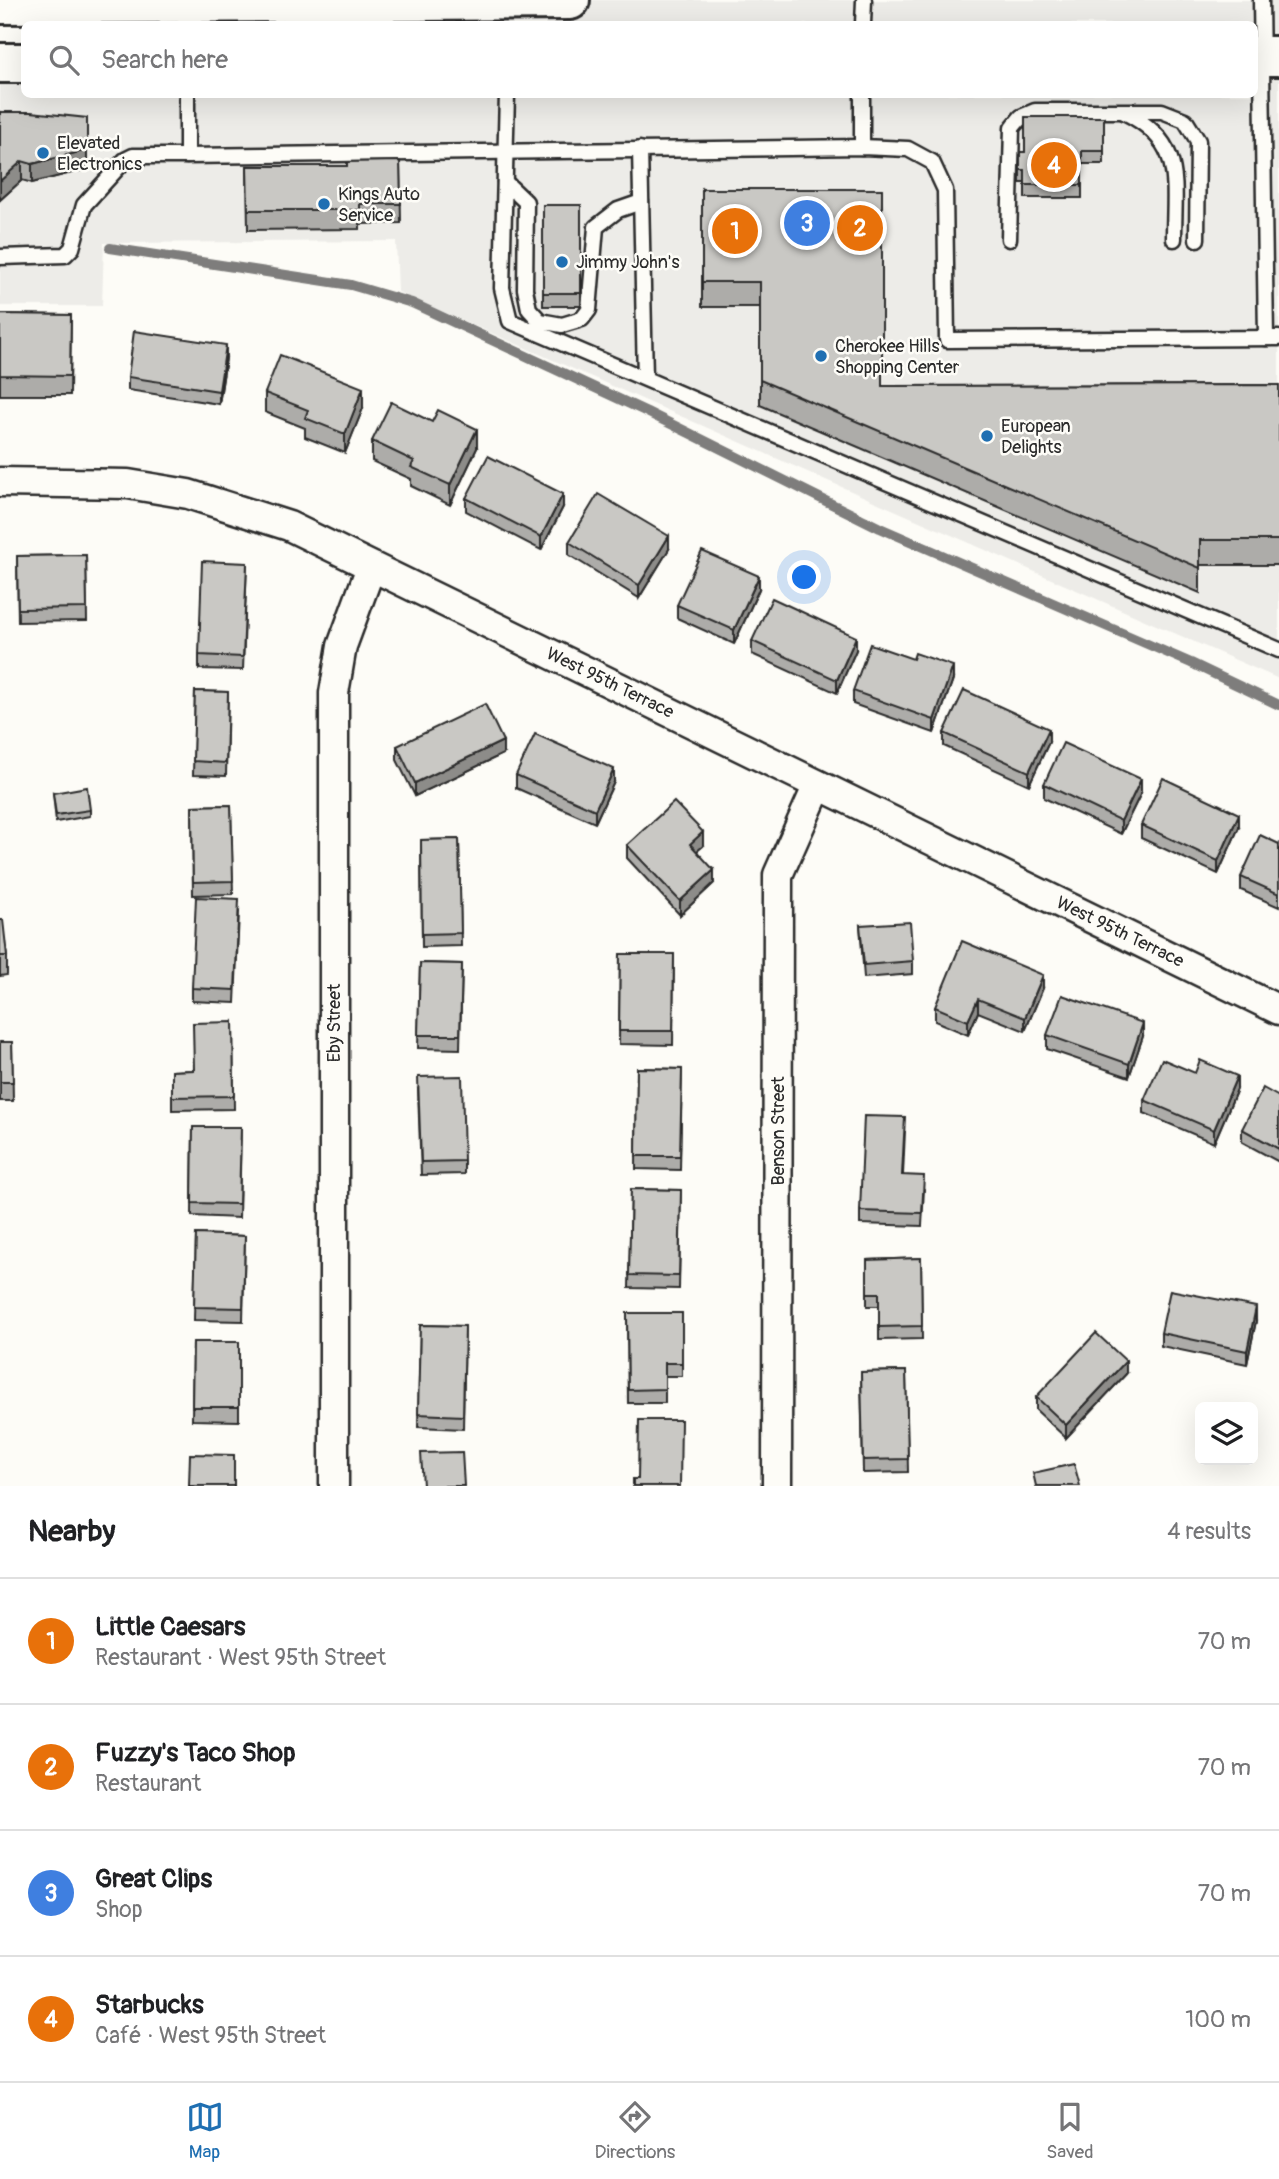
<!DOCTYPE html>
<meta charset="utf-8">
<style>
:root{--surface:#fff;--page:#f2f2f2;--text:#202124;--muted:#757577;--line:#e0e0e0;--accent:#1f6fb2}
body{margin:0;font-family:Pangolin,sans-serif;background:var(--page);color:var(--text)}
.controls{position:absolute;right:21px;bottom:21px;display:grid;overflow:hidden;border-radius:10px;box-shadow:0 7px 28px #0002}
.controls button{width:63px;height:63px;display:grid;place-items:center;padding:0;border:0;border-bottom:2px solid var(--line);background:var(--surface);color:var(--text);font:35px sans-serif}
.you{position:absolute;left:805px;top:578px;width:24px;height:24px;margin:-18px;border:5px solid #fff;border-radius:50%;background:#1a73e8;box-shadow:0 0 0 10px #1a73e833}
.badge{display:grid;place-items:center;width:46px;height:46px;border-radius:50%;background:var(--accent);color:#fff;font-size:23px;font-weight:700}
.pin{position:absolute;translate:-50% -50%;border:4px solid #fff;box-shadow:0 2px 7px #0006}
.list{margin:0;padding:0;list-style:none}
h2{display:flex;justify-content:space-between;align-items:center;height:91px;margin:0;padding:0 28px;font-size:30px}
h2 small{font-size:23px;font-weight:400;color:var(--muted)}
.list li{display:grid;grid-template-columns:46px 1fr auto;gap:21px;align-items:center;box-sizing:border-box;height:126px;padding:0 28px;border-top:2px solid var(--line)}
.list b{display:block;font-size:26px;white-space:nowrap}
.list p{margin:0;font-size:23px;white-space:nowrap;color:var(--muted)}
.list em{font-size:23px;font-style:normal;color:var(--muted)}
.icon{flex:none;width:38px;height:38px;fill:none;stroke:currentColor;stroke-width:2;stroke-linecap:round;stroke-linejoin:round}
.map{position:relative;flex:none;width:1279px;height:1486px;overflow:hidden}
.search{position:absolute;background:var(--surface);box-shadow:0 7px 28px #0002;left:21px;right:21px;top:21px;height:77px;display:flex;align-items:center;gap:18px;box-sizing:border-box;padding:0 24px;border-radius:10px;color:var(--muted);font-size:26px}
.sheet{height:595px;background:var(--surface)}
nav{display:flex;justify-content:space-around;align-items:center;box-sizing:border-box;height:98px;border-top:2px solid var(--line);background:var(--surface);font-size:19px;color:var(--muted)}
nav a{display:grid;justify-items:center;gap:4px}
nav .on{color:var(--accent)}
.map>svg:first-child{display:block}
</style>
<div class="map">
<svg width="1279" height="1486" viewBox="0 0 1279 1486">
<rect width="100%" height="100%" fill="#fdfcf7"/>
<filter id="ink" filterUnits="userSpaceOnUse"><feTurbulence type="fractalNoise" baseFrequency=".0143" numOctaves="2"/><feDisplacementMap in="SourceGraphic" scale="14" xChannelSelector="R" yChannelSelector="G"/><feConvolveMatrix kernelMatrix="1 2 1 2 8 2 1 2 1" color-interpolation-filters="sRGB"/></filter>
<g filter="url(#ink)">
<polygon fill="#edece8" points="210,0 1279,0 1279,679 398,292 396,241 104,243 102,306 0,306 0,85 24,85 24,94 1254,94 1254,24 210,24"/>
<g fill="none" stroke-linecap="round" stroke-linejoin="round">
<polyline stroke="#7e7d7b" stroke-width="10" points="110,248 351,285 412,303 647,412 880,528 1191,663 1279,705"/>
<defs>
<g id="service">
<polyline points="1261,0 1266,338"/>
<polyline points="863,24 864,0"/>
<polyline points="187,94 187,156 862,147 908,149 932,162 945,190 947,340 1279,338"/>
<polyline points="507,94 502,288 510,321 1279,650"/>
<polyline points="862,94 862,147"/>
<path d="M1124,112c61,30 50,69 50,127"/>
<polyline points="640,149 645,378"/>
<polyline points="505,182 526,202 525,289 529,309 540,321 562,325 582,319 589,310 596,227 618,210 641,202"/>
<polyline points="1009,239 1012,128 1021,117 1035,111 1162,111 1185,120 1198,141 1197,239"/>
<polyline points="0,257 65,255 72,248 84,205 125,160 133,156 187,156"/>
</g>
<g id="minor">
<polyline points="0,482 128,484 188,494 289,526 1279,1010"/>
<polyline points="334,1486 334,693 342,646 371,567"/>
<polyline points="777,1486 778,875 818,785"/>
</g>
<g id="primary">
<polyline points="0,4 570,0"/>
<polyline points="1254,56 1279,56"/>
<polyline points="0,63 24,63"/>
</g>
</defs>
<use href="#service" stroke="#2b2b2b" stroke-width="19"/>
<use href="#minor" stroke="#2b2b2b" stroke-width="33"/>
<use href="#primary" stroke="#2b2b2b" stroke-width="44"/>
<use href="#service" stroke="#fdfcf7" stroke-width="14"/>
<use href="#minor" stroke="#fdfcf7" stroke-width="28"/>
<use href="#primary" stroke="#fdfcf7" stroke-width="38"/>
</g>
<g fill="#adaca9" stroke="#2b2b2b" stroke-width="2">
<polygon points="0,112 87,169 32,183 22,180 0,200"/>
<polygon points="1104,117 1104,164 1082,164 1082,198 1025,198 1025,183 1020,183 1020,152 1025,152"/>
<polygon points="400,161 401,223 360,224 360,229 248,230 247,166 347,166"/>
<polygon points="702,189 882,386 1279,385 1279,565 1200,565 1200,593 760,405 760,307 702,307"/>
<rect x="543" y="205" width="38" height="101"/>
<polygon points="0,314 71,315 70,395 0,395"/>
<polygon points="226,358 219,404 128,390 128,377"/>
<polygon points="265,393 363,408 345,453 305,437 305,428 265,412"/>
<polygon points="372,441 477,448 450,505 411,486 411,479 372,461"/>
<polygon points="466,498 563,507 541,550 466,511"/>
<polygon points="569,542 669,549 639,598 569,555"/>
<polygon points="86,555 87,621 18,622 17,556"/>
<polygon points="247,563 243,670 199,669 199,655"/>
<polygon points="759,589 734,644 677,618 677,605"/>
<polygon points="752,641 856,650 837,693 752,654"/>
<polygon points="953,679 934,733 853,704 853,691"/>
<polygon points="195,691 228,692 226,776 193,775"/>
<polygon points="944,733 1049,742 1029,785 944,746"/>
<polygon points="397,746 503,754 415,796 397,760"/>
<polygon points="516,775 614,782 595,823 516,788"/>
<polygon points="1044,784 1141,793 1121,834 1044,798"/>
<polygon points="53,793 90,810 90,816 56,822"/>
<polygon points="231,805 233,894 193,895 192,806"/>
<polygon points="1141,825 1239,827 1218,874 1141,838"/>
<polygon points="459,839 461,946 422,947 421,840"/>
<polygon points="1279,844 1279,907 1241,890 1241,877"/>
<polygon points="627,845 703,846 697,851 714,883 680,915 627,858"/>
<polygon points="239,912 235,1003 192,1001 192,988"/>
<polygon points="0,920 7,956 7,975 0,976"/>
<polygon points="860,925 913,961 913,974 864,978"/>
<polygon points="620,954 674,954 673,1045 619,1044"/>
<polygon points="420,963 462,964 460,1049 418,1048"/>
<polygon points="1043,988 1025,1031 978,1012 968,1035 935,1021 935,1007"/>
<polygon points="233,1022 234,1109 172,1110 172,1071 194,1070"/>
<polygon points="1047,1035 1143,1036 1129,1077 1047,1049"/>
<polygon points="0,1042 12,1042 13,1101 0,1101"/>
<polygon points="637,1068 682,1069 680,1170 636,1169"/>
<polygon points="1195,1073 1237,1089 1214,1143 1144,1113 1144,1100"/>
<polygon points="418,1090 464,1161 464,1174 421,1175"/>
<polygon points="1279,1097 1279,1162 1242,1142 1242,1129"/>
<polygon points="193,1127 241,1127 239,1218 192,1216"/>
<polygon points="905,1131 903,1175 924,1189 922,1226 860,1224 860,1211"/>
<polygon points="631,1189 681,1190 679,1289 629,1288"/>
<polygon points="196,1234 245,1236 243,1321 194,1320"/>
<polygon points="921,1258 922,1339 879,1340 879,1306 867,1306 867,1260"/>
<polygon points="627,1313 682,1313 682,1376 665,1376 665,1403 628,1403"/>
<polygon points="1256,1321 1247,1364 1161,1346 1161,1333"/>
<polygon points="420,1325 465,1326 463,1429 418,1427"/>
<polygon points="193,1342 239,1342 239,1421 192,1420"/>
<polygon points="906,1371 908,1472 863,1473 861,1372"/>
<polygon points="1126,1374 1066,1438 1036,1410 1036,1397"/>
</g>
<g fill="#8d8c89" stroke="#2b2b2b" stroke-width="2">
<polygon points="87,150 87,169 32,183 32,164"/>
<polygon points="22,161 22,180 0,200 0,181"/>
<polygon points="226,345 226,358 219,404 219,391"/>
<polygon points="363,388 363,408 345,453 345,434"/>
<polygon points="477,429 477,448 450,505 450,485"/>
<polygon points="563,494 563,507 541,550 541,537"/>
<polygon points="669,536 669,549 639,598 639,585"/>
<polygon points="759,576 759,589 734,644 734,630"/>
<polygon points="856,637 856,650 837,693 837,680"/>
<polygon points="953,666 953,679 934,733 934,720"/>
<polygon points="1049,729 1049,742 1029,785 1029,772"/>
<polygon points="503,741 503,754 415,796 415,783"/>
<polygon points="614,769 614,782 595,823 595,810"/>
<polygon points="1141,779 1141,793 1121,834 1121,821"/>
<polygon points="1239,814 1239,827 1218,874 1218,861"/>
<polygon points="703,832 703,846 690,857 690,844"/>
<polygon points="714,870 714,883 680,915 680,901"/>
<polygon points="1043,975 1043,988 1025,1031 1025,1018"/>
<polygon points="978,999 978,1012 968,1035 968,1021"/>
<polygon points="1143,1023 1143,1036 1129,1077 1129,1064"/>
<polygon points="1237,1076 1237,1089 1214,1143 1214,1130"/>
<polygon points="1256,1307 1256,1321 1247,1364 1247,1351"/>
<polygon points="1126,1361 1126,1374 1066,1438 1066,1425"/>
</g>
<g fill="#c9c8c4" stroke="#2b2b2b" stroke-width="2">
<polygon points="0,112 31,112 87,118 87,150 32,164 22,161 0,181"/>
<polygon points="1025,117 1104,117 1104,151 1082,151 1082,185 1025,185 1025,170 1020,170 1020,152 1025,152"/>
<polygon points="400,161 401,204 360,204 360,210 248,210 247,166 347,166 347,162"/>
<polygon points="702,189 882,189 882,386 1279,385 1279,540 1200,540 1200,568 760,380 760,282 702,282"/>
<rect x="543" y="205" width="38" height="88"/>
<polygon points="0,314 71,315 70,376 0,375"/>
<polygon points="134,331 226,345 219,391 128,377"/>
<polygon points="280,355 363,388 345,434 305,418 308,410 265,393"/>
<polygon points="391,402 432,422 438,410 477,429 450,485 411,467 414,461 372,441"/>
<polygon points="488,456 563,494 541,537 466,498"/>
<polygon points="598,494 669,536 639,585 569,542"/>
<polygon points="702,551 759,576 734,630 677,605"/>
<polygon points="86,555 87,608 18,609 17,556"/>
<polygon points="202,561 247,563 243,657 199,655"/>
<polygon points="772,598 856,637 837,680 752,641"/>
<polygon points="870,644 913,659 915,653 953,666 934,720 853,691"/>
<polygon points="964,690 1049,729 1029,772 944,733"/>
<polygon points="195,691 228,692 226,763 193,761"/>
<polygon points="485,704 503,741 415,783 397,746"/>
<polygon points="535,734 614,769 595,810 516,775"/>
<polygon points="1063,743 1141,779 1121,821 1044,784"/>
<polygon points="1163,778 1239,814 1218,861 1141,825"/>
<polygon points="87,787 90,810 56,815 53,793"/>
<polygon points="674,802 703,832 690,844 714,870 680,901 627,845"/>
<polygon points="231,805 233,881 193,882 192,806"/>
<polygon points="1260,835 1279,844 1279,894 1241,877"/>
<polygon points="459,839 461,933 422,934 421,840"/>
<polygon points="196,897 239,899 235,990 192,988"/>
<polygon points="0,920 3,920 7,956 0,956"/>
<polygon points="910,922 913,961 864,965 860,925"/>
<polygon points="962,941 1043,975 1025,1018 978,999 968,1021 935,1007"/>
<polygon points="620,954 674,954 673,1031 619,1031"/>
<polygon points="420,963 462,964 460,1035 418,1035"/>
<polygon points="1062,995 1143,1023 1129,1064 1047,1035"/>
<polygon points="233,1022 234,1096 172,1097 172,1071 194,1070 193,1023"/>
<polygon points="0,1042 12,1042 13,1082 0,1082"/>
<polygon points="1162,1059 1195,1073 1200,1060 1237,1076 1214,1130 1144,1100"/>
<polygon points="637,1068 682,1069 680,1156 636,1156"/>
<polygon points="462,1076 464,1161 421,1162 418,1077"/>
<polygon points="1263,1088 1279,1097 1279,1149 1242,1129"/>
<polygon points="864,1116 905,1117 902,1175 924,1176 922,1213 860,1211"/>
<polygon points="193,1127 241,1127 239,1204 192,1203"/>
<polygon points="631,1189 681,1190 679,1276 629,1275"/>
<polygon points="196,1234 245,1236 243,1308 194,1307"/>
<polygon points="921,1258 922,1326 879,1327 879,1293 867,1293 867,1260"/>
<polygon points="1170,1290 1256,1307 1247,1351 1161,1333"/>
<polygon points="627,1313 682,1313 682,1363 665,1363 665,1389 628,1390"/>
<polygon points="420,1325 465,1326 463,1416 418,1414"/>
<polygon points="1096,1333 1126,1361 1066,1425 1036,1397"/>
<polygon points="193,1342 239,1342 239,1407 192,1407"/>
<polygon points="906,1371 908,1459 863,1460 861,1372"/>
<polygon points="639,1420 681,1420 680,1486 633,1486 633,1479 638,1479"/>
<polygon points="462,1452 464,1486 423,1486 421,1453"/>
<polygon points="190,1454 234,1455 234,1486 189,1486"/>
<polygon points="1074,1464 1080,1486 1036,1486 1033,1473"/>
</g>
</g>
<g fill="#1f6fb2" stroke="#fdfcf7" stroke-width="2.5">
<circle cx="43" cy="153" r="7"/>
<circle cx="324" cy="204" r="7"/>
<circle cx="562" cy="262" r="7"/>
<circle cx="821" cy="356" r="7"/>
<circle cx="987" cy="436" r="7"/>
</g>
<g text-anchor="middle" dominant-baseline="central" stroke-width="5" stroke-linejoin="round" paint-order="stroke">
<g font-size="18" fill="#2b2b2b" stroke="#fdfcf7" text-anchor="start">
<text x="57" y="143">Elevated<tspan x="57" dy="21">Electronics</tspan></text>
<text x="338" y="194">Kings Auto<tspan x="338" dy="21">Service</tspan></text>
<text x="576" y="262">Jimmy John's</text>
<text x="835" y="346">Cherokee Hills<tspan x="835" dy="21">Shopping Center</tspan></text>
<text x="1001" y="426">European<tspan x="1001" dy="21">Delights</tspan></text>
</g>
<g font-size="18" fill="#2b2b2b" stroke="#fdfcf7">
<text transform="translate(610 683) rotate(26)">West 95th Terrace</text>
<text transform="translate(1120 932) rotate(26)">West 95th Terrace</text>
<text transform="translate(334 1023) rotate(-90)">Eby Street</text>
<text transform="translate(778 1131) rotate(-90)">Benson Street</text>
</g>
</g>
</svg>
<div class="controls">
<button><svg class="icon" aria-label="layers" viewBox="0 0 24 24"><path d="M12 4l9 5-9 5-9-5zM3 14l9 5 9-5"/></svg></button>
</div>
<div class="you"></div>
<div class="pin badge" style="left:735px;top:231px;background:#e8710a">1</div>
<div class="pin badge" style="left:860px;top:228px;background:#e8710a">2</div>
<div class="pin badge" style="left:807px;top:223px;background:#3f7fe0">3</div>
<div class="pin badge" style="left:1054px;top:165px;background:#e8710a">4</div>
<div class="search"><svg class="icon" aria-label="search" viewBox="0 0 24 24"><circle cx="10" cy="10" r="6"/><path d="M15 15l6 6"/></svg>Search here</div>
</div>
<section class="sheet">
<h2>Nearby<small>4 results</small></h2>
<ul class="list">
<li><span class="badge" style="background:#e8710a">1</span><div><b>Little Caesars</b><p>Restaurant · West 95th Street</p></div><em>70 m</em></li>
<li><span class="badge" style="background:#e8710a">2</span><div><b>Fuzzy's Taco Shop</b><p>Restaurant</p></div><em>70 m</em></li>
<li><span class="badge" style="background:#3f7fe0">3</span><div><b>Great Clips</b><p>Shop</p></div><em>70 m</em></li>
<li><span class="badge" style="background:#e8710a">4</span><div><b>Starbucks</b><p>Café · West 95th Street</p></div><em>100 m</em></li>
</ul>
</section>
<nav>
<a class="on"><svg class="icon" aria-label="map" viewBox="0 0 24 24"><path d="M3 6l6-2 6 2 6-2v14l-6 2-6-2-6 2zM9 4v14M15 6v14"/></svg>Map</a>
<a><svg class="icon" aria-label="directions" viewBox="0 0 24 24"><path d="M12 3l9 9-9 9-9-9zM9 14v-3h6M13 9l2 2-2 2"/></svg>Directions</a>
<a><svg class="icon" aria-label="saved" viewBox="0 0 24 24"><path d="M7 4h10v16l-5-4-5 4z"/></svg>Saved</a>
</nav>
